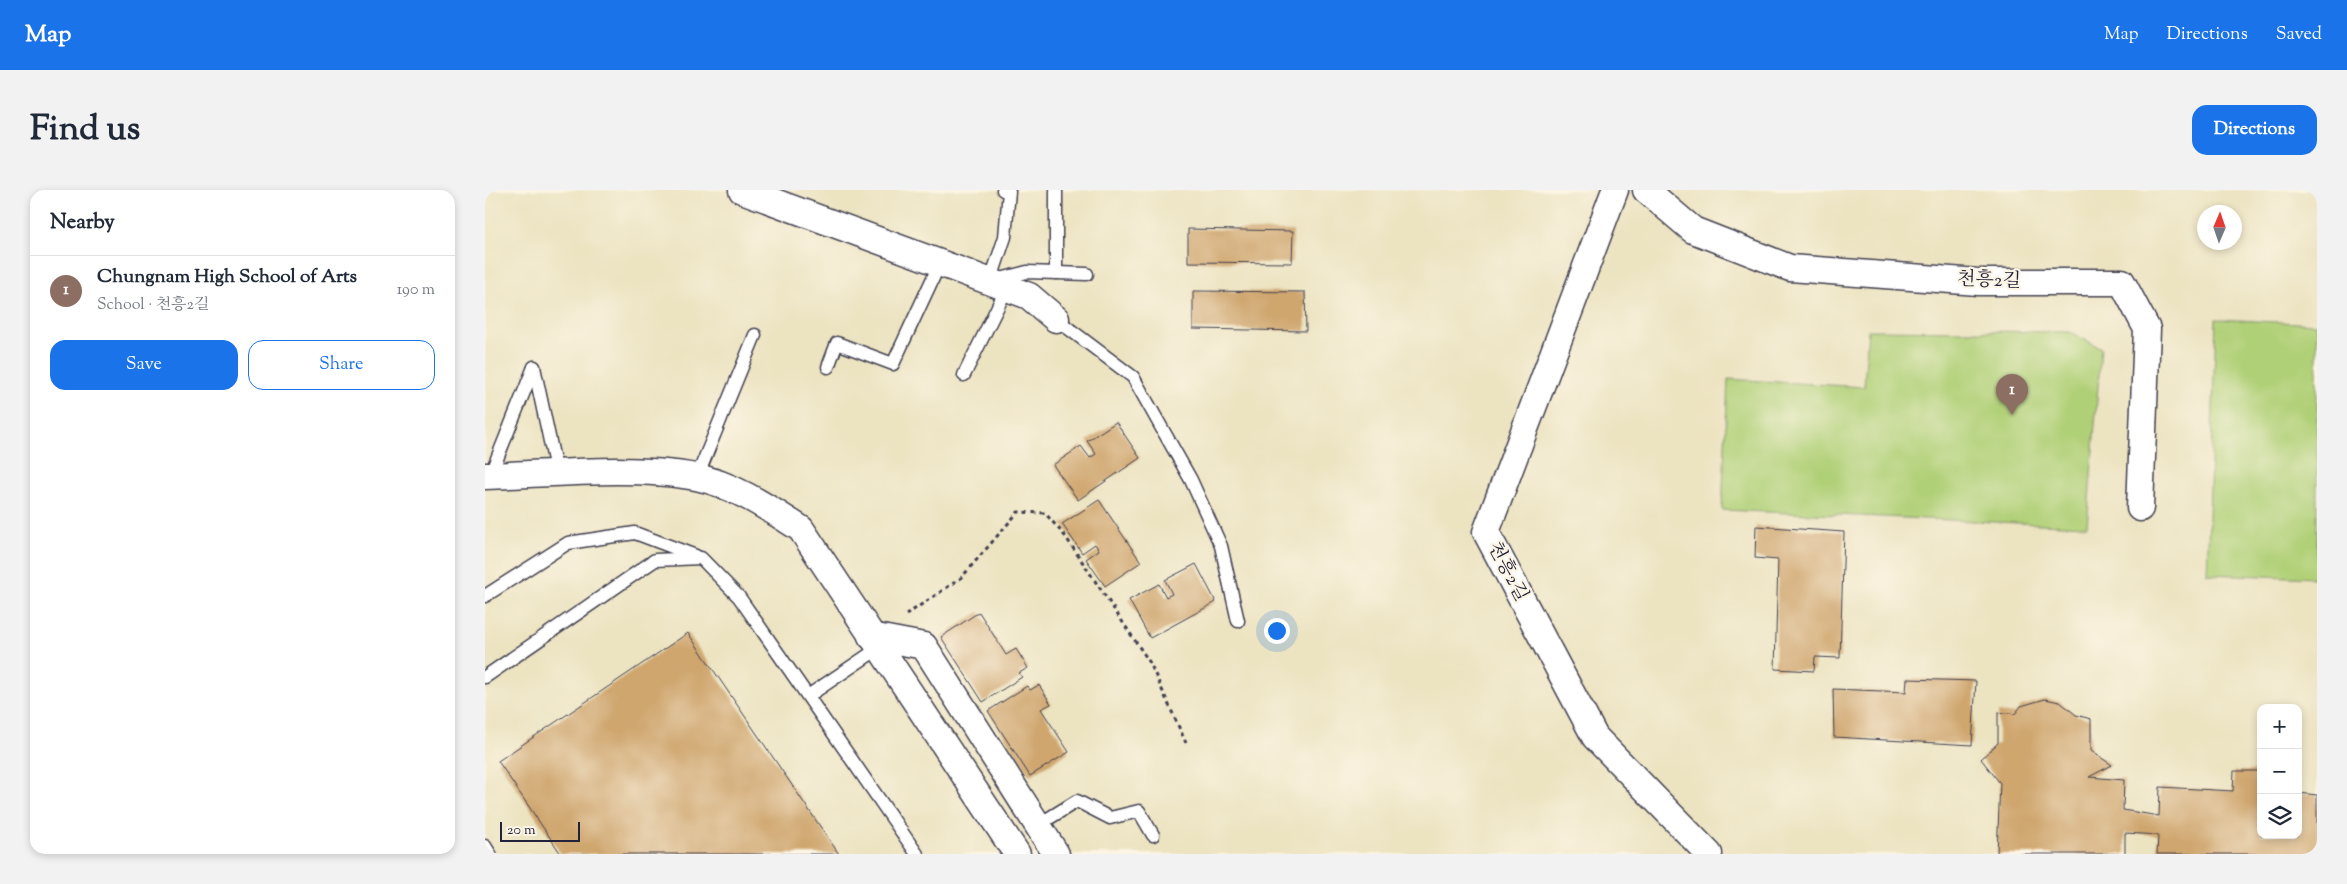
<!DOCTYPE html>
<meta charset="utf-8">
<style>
:root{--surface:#fff;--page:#f2f2f3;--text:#1f2937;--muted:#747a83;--line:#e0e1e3;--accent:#1a73e8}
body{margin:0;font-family:"Sorts Mill Goudy","Noto Serif KR",serif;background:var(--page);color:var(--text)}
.controls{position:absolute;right:15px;bottom:15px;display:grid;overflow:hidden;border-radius:10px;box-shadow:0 2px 8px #0003}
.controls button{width:45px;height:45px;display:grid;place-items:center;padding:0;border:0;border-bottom:1px solid var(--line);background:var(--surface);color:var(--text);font:25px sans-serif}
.compass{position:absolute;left:1712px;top:15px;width:45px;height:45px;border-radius:50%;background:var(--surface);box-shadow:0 2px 8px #0003;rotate:2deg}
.scale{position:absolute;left:15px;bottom:12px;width:80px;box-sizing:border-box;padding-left:5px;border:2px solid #22223b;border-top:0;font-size:14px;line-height:18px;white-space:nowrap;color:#22223b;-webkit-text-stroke:4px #fcf5e5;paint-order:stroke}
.you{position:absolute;left:791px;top:440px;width:18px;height:18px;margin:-12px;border:4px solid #fff;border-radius:50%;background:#1a73e8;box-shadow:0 0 0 8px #1a73e833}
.badge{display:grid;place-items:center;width:32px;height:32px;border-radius:50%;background:var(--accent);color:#fff;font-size:16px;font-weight:700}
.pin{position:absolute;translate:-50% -41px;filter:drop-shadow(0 1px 2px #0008)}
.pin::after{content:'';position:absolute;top:26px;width:18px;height:15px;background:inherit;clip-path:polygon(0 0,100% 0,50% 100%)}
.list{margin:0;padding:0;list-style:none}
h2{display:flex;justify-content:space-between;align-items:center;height:65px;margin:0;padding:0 20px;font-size:21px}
h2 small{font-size:16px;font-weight:400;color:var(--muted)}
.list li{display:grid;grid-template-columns:32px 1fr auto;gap:15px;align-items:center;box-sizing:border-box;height:70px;padding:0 20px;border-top:1px solid var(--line)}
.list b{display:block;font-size:19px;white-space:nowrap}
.list p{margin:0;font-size:16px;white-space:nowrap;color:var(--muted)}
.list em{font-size:16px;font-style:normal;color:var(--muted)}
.actions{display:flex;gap:10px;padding:15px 20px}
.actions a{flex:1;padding:11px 0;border:1px solid var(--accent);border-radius:15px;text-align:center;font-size:18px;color:var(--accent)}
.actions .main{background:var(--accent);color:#fff}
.icon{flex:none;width:28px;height:28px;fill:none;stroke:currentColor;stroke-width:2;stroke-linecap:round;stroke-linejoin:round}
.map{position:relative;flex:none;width:1832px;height:664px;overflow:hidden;border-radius:15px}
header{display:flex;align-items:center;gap:30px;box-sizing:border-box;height:70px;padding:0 25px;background:var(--accent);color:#fff}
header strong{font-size:24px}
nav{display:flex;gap:28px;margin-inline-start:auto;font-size:18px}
.intro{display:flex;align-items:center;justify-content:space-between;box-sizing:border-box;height:120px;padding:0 30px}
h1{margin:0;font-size:35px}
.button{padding:12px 22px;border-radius:15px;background:var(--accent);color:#fff;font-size:18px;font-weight:700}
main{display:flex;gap:30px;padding:0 30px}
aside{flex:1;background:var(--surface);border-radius:15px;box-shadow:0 2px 8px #0003}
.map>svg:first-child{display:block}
</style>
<header>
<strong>Map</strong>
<nav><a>Map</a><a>Directions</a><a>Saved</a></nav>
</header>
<div class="intro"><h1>Find us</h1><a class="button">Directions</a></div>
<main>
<aside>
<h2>Nearby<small></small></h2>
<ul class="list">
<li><span class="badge" style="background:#8d6e63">1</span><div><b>Chungnam High School of Arts</b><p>School · 천흥2길</p></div><em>190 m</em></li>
</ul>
<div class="actions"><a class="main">Save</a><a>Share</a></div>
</aside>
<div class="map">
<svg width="1832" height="664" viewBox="0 0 1832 664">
<rect width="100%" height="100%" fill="#fcf5e5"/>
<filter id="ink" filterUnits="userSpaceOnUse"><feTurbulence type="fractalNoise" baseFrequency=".02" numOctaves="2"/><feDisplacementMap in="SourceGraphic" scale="10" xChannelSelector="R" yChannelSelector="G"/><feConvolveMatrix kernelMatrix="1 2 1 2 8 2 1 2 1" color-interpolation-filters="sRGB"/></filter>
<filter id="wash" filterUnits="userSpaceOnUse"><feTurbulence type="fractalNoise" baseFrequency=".0096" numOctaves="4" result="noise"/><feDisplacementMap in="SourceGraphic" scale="20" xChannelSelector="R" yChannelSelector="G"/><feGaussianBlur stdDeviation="1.12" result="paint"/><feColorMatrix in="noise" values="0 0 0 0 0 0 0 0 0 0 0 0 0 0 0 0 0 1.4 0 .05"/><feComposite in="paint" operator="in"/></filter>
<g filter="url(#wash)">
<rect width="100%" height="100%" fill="#ece3c1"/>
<g fill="#b0d077" stroke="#697959">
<polygon points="1731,129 1832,134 1832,388 1722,384"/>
<polygon points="1383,140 1585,142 1616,158 1602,336 1237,320 1243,189 1379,197"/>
</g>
<g id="blocks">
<g fill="#cfa66e">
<polygon points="703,39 808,41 807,73 703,72"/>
<polygon points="708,101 820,102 821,141 708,139"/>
<polygon points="631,232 655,268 593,310 568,275 596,256 605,268 611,264 602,251"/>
<polygon points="614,310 656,372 620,396 601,369 614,360 610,354 597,363 577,334"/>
<polygon points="1271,336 1359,342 1355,468 1330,467 1329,481 1290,479 1293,370 1270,368"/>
<polygon points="711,374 731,412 665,448 644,410 674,394 681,407 687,404 680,390"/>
<polygon points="494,422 521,465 531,459 543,478 534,483 537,487 498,512 456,447"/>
<polygon points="203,443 354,664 76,664 13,571"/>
<polygon points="1422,489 1491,491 1487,555 1349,547 1348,499 1421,502"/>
<polygon points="554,495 566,514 556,519 584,562 545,586 503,521 542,496 545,500"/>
<polygon points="1560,509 1575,512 1591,525 1606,529 1606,561 1627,575 1604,587 1639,590 1638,620 1674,626 1675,597 1748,601 1749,581 1776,581 1776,645 1813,645 1813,603 1832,605 1832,664 1672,664 1673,645 1640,643 1640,664 1512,664 1515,593 1496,569 1513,553 1513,522 1530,524 1536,516"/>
</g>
</g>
</g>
<g filter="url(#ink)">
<use href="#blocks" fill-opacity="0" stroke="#403f4f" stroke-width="1"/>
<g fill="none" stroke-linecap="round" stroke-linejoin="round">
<defs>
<g id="lane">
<polyline points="571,83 571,0"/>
<polyline points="512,90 542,82 602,84"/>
<polyline points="505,92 520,47 524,1 518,0"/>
<polyline points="571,129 648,187 706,290 736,356 753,431"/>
<polyline points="49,177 72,284"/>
<polyline points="343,177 352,153 408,174 455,73"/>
<polyline points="479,185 522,98"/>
<polyline points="5,286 49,177"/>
<polyline points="212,287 270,145"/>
<polyline points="0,406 83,353 150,343 211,366"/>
<polyline points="0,487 170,370 216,368 254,407 432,664"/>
<polyline points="323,506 394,458"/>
<polyline points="553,635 592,611 625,628 654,621 668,645"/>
<polyline points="0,656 5,664"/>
</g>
<g id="street">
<polyline points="257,0 544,106 571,129"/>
<polyline points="1130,0 1001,342 1110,547 1224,664"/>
<polyline points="1161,0 1208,40 1305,78 1493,92 1637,92 1662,139 1655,318"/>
<path d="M0,286c65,-2 148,-11 211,1 37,7 74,32 105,52l216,325"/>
<polyline points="386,446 439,456 571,664"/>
</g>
</defs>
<use href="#lane" stroke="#403f4f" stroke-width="15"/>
<use href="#street" stroke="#403f4f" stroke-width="29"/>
<polyline stroke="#403f4f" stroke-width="3" stroke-dasharray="4 4" stroke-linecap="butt" points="421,425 476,388 533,322 560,323 580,346 665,473 701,553"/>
<use href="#lane" stroke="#fff" stroke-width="12"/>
<use href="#street" stroke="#fff" stroke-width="26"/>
</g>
</g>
<g text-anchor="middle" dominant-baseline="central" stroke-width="4.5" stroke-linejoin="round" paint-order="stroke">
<g font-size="19" fill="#22223b" stroke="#fcf5e5">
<text transform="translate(1504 91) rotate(2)">천흥2길</text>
<text transform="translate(1022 382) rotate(62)">천흥2길</text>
</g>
</g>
</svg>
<div class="controls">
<button>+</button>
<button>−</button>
<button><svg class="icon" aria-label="layers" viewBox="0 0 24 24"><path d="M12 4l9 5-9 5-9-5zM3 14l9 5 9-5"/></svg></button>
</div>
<svg class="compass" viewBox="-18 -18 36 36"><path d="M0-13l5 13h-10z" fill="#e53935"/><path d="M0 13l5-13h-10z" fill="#747a83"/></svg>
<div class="scale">20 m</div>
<div class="you"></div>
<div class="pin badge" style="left:1527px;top:225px;background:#8d6e63">1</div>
</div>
</main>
